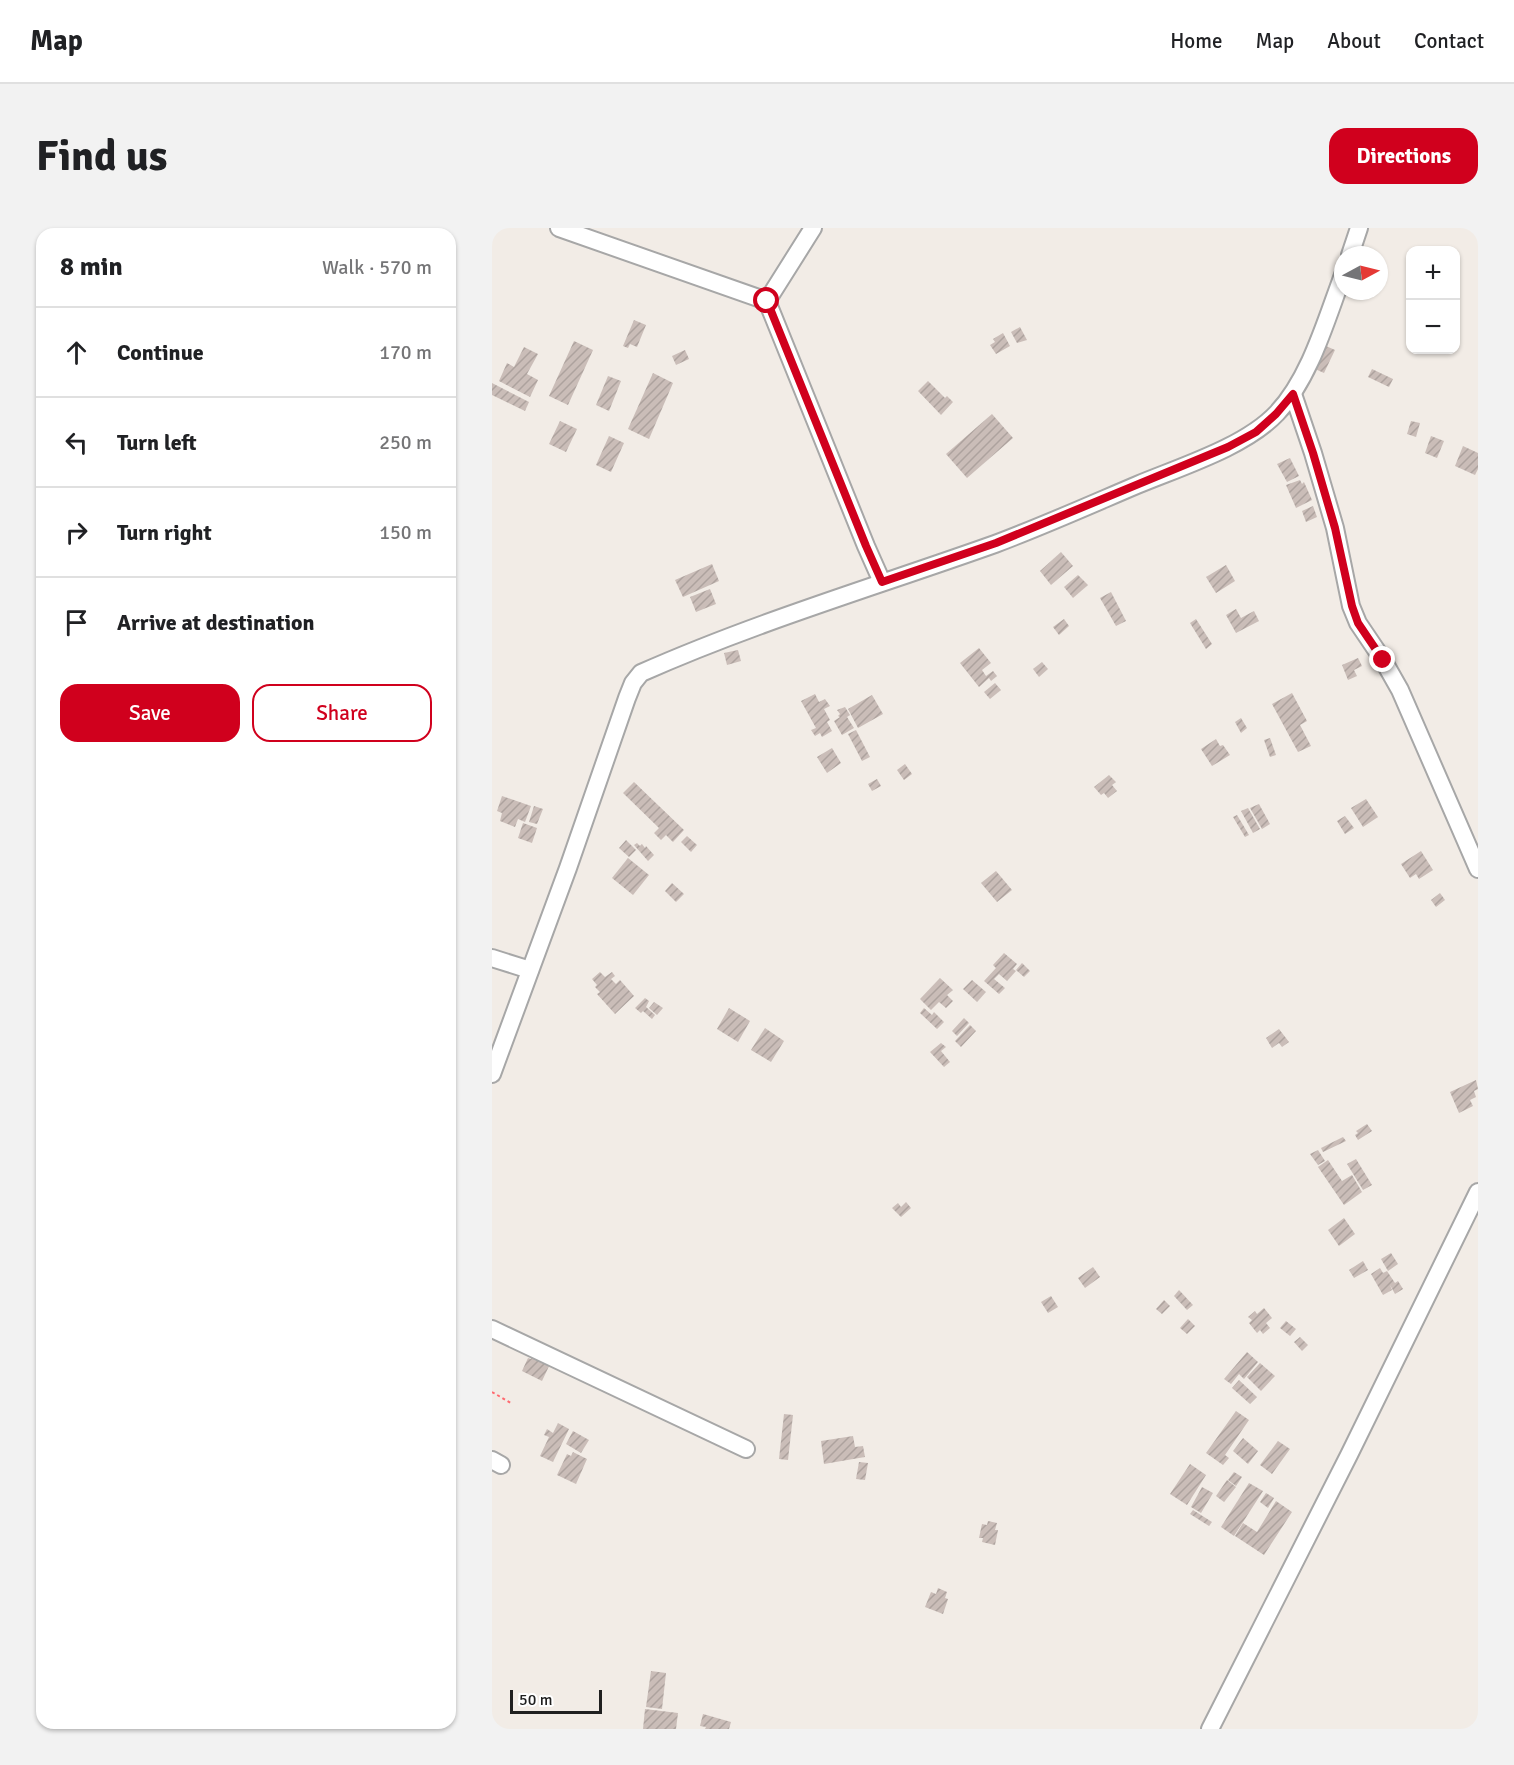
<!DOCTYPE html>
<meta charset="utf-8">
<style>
:root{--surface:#fff;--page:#f2f2f2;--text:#202124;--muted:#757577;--line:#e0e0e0;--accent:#d0001d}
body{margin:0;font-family:Signika,sans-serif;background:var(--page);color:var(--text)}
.controls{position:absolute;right:18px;top:18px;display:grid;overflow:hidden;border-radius:12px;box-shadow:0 2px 4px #0004}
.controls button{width:54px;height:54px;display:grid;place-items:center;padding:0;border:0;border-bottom:2px solid var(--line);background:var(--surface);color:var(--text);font:30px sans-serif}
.compass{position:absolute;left:842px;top:18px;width:54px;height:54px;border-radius:50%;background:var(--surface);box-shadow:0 2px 4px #0004;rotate:83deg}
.scale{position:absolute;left:18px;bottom:15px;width:92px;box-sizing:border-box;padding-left:6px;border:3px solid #202020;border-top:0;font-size:16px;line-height:21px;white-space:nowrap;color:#202020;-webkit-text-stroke:4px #fff;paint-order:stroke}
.stop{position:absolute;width:18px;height:18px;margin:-14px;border:4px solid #d0001d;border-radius:50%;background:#fff}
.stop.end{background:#d0001d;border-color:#fff;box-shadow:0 2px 6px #0008}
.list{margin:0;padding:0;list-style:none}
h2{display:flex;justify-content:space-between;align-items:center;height:78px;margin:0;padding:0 24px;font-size:26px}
h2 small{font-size:20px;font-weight:400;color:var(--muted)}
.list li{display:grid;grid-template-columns:39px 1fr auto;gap:18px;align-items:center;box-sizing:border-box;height:90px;padding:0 24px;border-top:2px solid var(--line)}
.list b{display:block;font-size:22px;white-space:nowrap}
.list em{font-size:20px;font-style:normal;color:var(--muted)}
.actions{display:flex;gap:12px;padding:18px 24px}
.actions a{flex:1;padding:14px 0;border:2px solid var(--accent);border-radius:18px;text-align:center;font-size:21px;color:var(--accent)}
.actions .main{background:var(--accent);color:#fff}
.icon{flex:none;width:33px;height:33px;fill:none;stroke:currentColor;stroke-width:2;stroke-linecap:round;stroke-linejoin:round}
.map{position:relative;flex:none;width:986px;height:1501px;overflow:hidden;border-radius:18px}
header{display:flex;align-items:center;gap:36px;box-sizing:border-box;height:84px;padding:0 30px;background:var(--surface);border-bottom:2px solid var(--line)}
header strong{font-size:28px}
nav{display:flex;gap:33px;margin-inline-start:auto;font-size:21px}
.intro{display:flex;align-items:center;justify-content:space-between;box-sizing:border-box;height:144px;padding:0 36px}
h1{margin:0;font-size:42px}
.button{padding:15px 27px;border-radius:18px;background:var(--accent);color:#fff;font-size:21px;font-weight:700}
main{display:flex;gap:36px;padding:0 36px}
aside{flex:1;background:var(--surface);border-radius:18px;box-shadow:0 2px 4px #0004}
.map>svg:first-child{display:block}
</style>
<header>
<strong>Map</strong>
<nav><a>Home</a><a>Map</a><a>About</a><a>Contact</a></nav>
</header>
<div class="intro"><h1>Find us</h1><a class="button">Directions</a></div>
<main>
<aside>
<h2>8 min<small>Walk · 570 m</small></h2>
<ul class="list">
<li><svg class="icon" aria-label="ahead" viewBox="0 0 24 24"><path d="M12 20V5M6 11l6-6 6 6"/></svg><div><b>Continue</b></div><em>170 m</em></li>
<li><svg class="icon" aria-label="left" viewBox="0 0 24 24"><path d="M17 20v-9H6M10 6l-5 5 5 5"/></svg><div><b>Turn left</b></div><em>250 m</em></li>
<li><svg class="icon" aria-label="right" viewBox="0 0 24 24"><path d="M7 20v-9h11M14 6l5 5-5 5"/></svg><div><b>Turn right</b></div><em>150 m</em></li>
<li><svg class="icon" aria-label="arrive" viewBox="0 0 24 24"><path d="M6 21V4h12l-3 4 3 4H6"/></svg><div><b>Arrive at destination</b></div></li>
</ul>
<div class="actions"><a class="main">Save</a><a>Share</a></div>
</aside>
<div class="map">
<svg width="986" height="1501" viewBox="0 0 986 1501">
<defs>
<pattern id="building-hatch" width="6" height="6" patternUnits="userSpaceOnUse" patternTransform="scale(1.5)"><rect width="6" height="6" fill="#cabdb8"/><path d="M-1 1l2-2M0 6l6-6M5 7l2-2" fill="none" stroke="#ada29e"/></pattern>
</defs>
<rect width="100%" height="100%" fill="#f2ece6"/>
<g fill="url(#building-hatch)">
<polygon points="142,92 154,97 145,119 138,116 136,120 131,118"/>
<polygon points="528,99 535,112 525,115 519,104"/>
<polygon points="511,105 518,118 504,126 498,117 503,114 501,111"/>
<polygon points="82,113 101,122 76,177 57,168"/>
<polygon points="834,118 843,122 832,145 823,141"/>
<polygon points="32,119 46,126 35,146 46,152 38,169 7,153 15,135 22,139"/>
<polygon points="193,122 197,131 184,137 180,128"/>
<polygon points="880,141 901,151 897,159 876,149"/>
<polygon points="161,145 181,155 157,211 136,201"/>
<polygon points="116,148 129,153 117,183 104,177"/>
<polygon points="436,153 453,170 455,168 461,174 449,187 426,163"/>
<polygon points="0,155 37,174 33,183 0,167"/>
<polygon points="500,186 521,210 475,250 454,226"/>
<polygon points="68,193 85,201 74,224 57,216"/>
<polygon points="919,193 928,195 924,209 915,206"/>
<polygon points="117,208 132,215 119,244 104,237"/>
<polygon points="939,208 952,213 945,230 933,225"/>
<polygon points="971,218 986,225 986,241 983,247 963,238"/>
<polygon points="798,230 807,248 795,254 785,236"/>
<polygon points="808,252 810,256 812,254 820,272 804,280 794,257"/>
<polygon points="821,278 825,289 814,294 810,283"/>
<polygon points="569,324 581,338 559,357 548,343"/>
<polygon points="220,336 227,353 191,369 183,352"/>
<polygon points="734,337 743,353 724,365 714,349"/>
<polygon points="586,347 596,357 581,370 572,359"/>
<polygon points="218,361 224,376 204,384 198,369"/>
<polygon points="619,364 634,393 624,398 608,370"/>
<polygon points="744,381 749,390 762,383 767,393 744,405 734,387"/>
<polygon points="572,391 577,398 567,407 561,399"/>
<polygon points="704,391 720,416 714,421 698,395"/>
<polygon points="487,420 499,435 490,442 494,448 501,443 505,448 499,453 497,450 487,459 468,435"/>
<polygon points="246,422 249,433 235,437 232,425"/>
<polygon points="866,430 870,438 862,442 865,448 856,452 850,437"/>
<polygon points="550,434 556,441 547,449 541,441"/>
<polygon points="503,455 509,462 498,471 492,464"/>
<polygon points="800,465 815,493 808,497 819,518 806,524 780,476"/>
<polygon points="323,466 327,474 333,471 338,478 332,481 338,492 335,494 340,503 330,509 328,505 323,508 319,502 324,500 309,473"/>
<polygon points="380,467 391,486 366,500 356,481"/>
<polygon points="353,479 358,487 355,489 362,500 350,507 342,493 348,489 346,488 348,486 345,482"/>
<polygon points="749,490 755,500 749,505 743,494"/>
<polygon points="364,502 378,529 370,533 356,506"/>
<polygon points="778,510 784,527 778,529 772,512"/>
<polygon points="724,511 728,518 731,517 738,527 720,538 709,521"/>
<polygon points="340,520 349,535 335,545 325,529"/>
<polygon points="413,536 420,546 412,552 405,542"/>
<polygon points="617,547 624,554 620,557 625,563 616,570 612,565 609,567 602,559"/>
<polygon points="385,551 389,558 380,563 376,556"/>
<polygon points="142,554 192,602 181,614 174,607 169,612 162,605 167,600 131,565"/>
<polygon points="10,568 39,578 33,594 26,591 23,599 8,593 10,585 5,583"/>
<polygon points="874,571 886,589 871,599 859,580"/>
<polygon points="767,576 778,596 770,601 758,580"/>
<polygon points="42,578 51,581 45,596 37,594"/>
<polygon points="756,580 768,601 761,605 749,583"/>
<polygon points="745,587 757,607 753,609 741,589"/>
<polygon points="853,588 862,600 853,606 845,593"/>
<polygon points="31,595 45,600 40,615 26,610"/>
<polygon points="195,608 205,617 199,624 189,614"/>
<polygon points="134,612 144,622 137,629 127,620"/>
<polygon points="145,615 148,618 150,616 153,620 154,618 162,627 156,633 142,617"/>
<polygon points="929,623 941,642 927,651 924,646 918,650 909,636"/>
<polygon points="136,630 157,647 141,667 120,650"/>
<polygon points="504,643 520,662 505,674 489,655"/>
<polygon points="180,655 192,666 184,674 173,663"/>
<polygon points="948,665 953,672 944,679 939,672"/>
<polygon points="512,725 525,736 521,741 524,743 515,753 507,746 502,751 513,760 507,766 492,753 504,740 501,737"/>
<polygon points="530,735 538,743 532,749 524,742"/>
<polygon points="108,744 113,749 120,744 123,748 119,751 124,756 128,752 142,768 123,786 105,766 108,764 103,759 105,757 100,751"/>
<polygon points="448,750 461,762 455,767 461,773 454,780 447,774 439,782 428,771"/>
<polygon points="480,752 494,764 485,774 471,761"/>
<polygon points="153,770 157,773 154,779 163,787 160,791 151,783 149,785 143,780"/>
<polygon points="162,774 171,780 165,787 157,780"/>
<polygon points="237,780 258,793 246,814 225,801"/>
<polygon points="432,780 440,787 442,784 452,794 445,801 428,785"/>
<polygon points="472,790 477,795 465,808 460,803"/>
<polygon points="478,797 484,803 469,819 463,813"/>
<polygon points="273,800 292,813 279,834 259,822"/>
<polygon points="787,801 797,814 790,819 787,815 780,820 774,810"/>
<polygon points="449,815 454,819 449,823 458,834 452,839 438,824"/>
<polygon points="984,852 986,861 982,863 984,869 978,872 981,878 967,885 958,864"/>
<polygon points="875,896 880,903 866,912 863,907 866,905 864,903"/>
<polygon points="851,909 854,913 831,924 829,920"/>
<polygon points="826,922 833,933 826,937 818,926"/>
<polygon points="864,931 880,957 871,962 855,936"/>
<polygon points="836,932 850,953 860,947 870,964 852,977 826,939"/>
<polygon points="414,974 419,980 409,989 400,980 406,975 409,979"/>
<polygon points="852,990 863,1006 847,1018 836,1002"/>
<polygon points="899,1025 906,1036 896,1043 889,1031"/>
<polygon points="871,1033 876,1042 862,1050 857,1042"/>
<polygon points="601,1039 608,1049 593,1060 586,1050"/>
<polygon points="888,1040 891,1045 895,1043 903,1055 906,1053 911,1061 903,1066 898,1057 900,1062 891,1067 879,1046"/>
<polygon points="687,1062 701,1077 695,1082 682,1068"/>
<polygon points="559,1068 566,1079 556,1085 549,1074"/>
<polygon points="672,1072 678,1078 670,1086 664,1081"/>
<polygon points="772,1080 780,1090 774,1095 778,1100 771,1106 768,1102 765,1105 757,1095 760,1092 756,1089 763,1083 765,1086"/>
<polygon points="696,1091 703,1098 695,1106 688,1100"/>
<polygon points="794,1093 804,1101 798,1108 788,1100"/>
<polygon points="808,1109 816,1117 810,1123 802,1114"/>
<polygon points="755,1124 766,1134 752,1151 747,1146 739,1156 732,1151"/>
<polygon points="41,1126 59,1134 50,1153 30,1143 36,1130 39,1131"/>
<polygon points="768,1135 783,1148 769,1163 755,1149"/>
<polygon points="747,1152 765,1169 758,1176 740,1160"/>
<polygon points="744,1183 757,1192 733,1227 737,1230 731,1237 714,1225"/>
<polygon points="292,1186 301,1187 296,1232 287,1231"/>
<polygon points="66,1195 77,1201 61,1234 48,1228 57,1209 52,1207 55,1201 61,1205"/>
<polygon points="81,1203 97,1212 89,1225 74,1216"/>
<polygon points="361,1208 363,1219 371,1218 373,1229 332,1236 329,1213"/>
<polygon points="751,1210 766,1223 756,1236 741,1223"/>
<polygon points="786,1213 798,1221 780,1246 768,1237"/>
<polygon points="81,1224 95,1231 84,1256 65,1247 75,1226 79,1228"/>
<polygon points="367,1234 376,1235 373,1252 364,1251"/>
<polygon points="698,1236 714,1247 695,1277 678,1266"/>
<polygon points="742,1244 750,1249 744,1258 736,1252"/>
<polygon points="735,1252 744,1259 732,1274 724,1268"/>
<polygon points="757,1255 771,1263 742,1308 729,1299"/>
<polygon points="710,1259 721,1265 709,1285 699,1279"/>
<polygon points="774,1265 782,1270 776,1280 768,1274"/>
<polygon points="784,1273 800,1284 772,1327 743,1308 751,1295 765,1304"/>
<polygon points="701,1282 720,1294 717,1298 698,1286"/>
<polygon points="496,1293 505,1295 503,1302 506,1302 503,1317 490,1314 491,1310 487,1310 490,1296 495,1297"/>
<polygon points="446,1360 455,1364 453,1370 456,1371 451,1386 433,1379 439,1364 444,1366"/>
<polygon points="159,1443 174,1445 170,1481 154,1479"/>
<polygon points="153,1481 186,1485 184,1501 151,1501"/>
<polygon points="211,1486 239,1494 237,1501 213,1501 214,1499 208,1498"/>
</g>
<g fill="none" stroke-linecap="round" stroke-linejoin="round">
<defs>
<g id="minor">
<polyline points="67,0 275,73 374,318 390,354"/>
<polyline points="858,27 867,0"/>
<polyline points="275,73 321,0"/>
<polyline points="801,166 821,225 843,300 859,378 866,395 891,432 908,462 986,641"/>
<polyline points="0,730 38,742"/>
<path d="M0,846l76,-206 59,-170 6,-15 8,-10c115,-51 236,-87 354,-129 48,-18 95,-39 142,-59 43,-18 108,-38 140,-72 33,-35 49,-93 66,-138"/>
<polyline points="0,1101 254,1221"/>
<polyline points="0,1232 9,1237"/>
<polyline points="718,1501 857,1227 986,964"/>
</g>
</defs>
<use href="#minor" stroke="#a7a7a7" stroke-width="20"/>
<polyline stroke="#ff696f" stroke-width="2" stroke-dasharray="3 3" stroke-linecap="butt" points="0,1164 19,1175"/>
<use href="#minor" stroke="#fff" stroke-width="16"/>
</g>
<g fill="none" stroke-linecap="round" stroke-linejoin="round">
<polyline stroke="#d0001d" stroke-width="8" points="275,73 374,318 390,354 504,315 736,219 764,204 784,186 801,166 821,225 843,300 860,378 866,395 891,432"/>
</g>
</svg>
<div class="controls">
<button>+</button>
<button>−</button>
</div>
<svg class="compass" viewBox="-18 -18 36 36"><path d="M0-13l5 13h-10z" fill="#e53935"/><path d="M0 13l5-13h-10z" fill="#757577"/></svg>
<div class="scale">50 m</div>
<div class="stop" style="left:275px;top:73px"></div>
<div class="stop end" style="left:891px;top:432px"></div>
</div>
</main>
